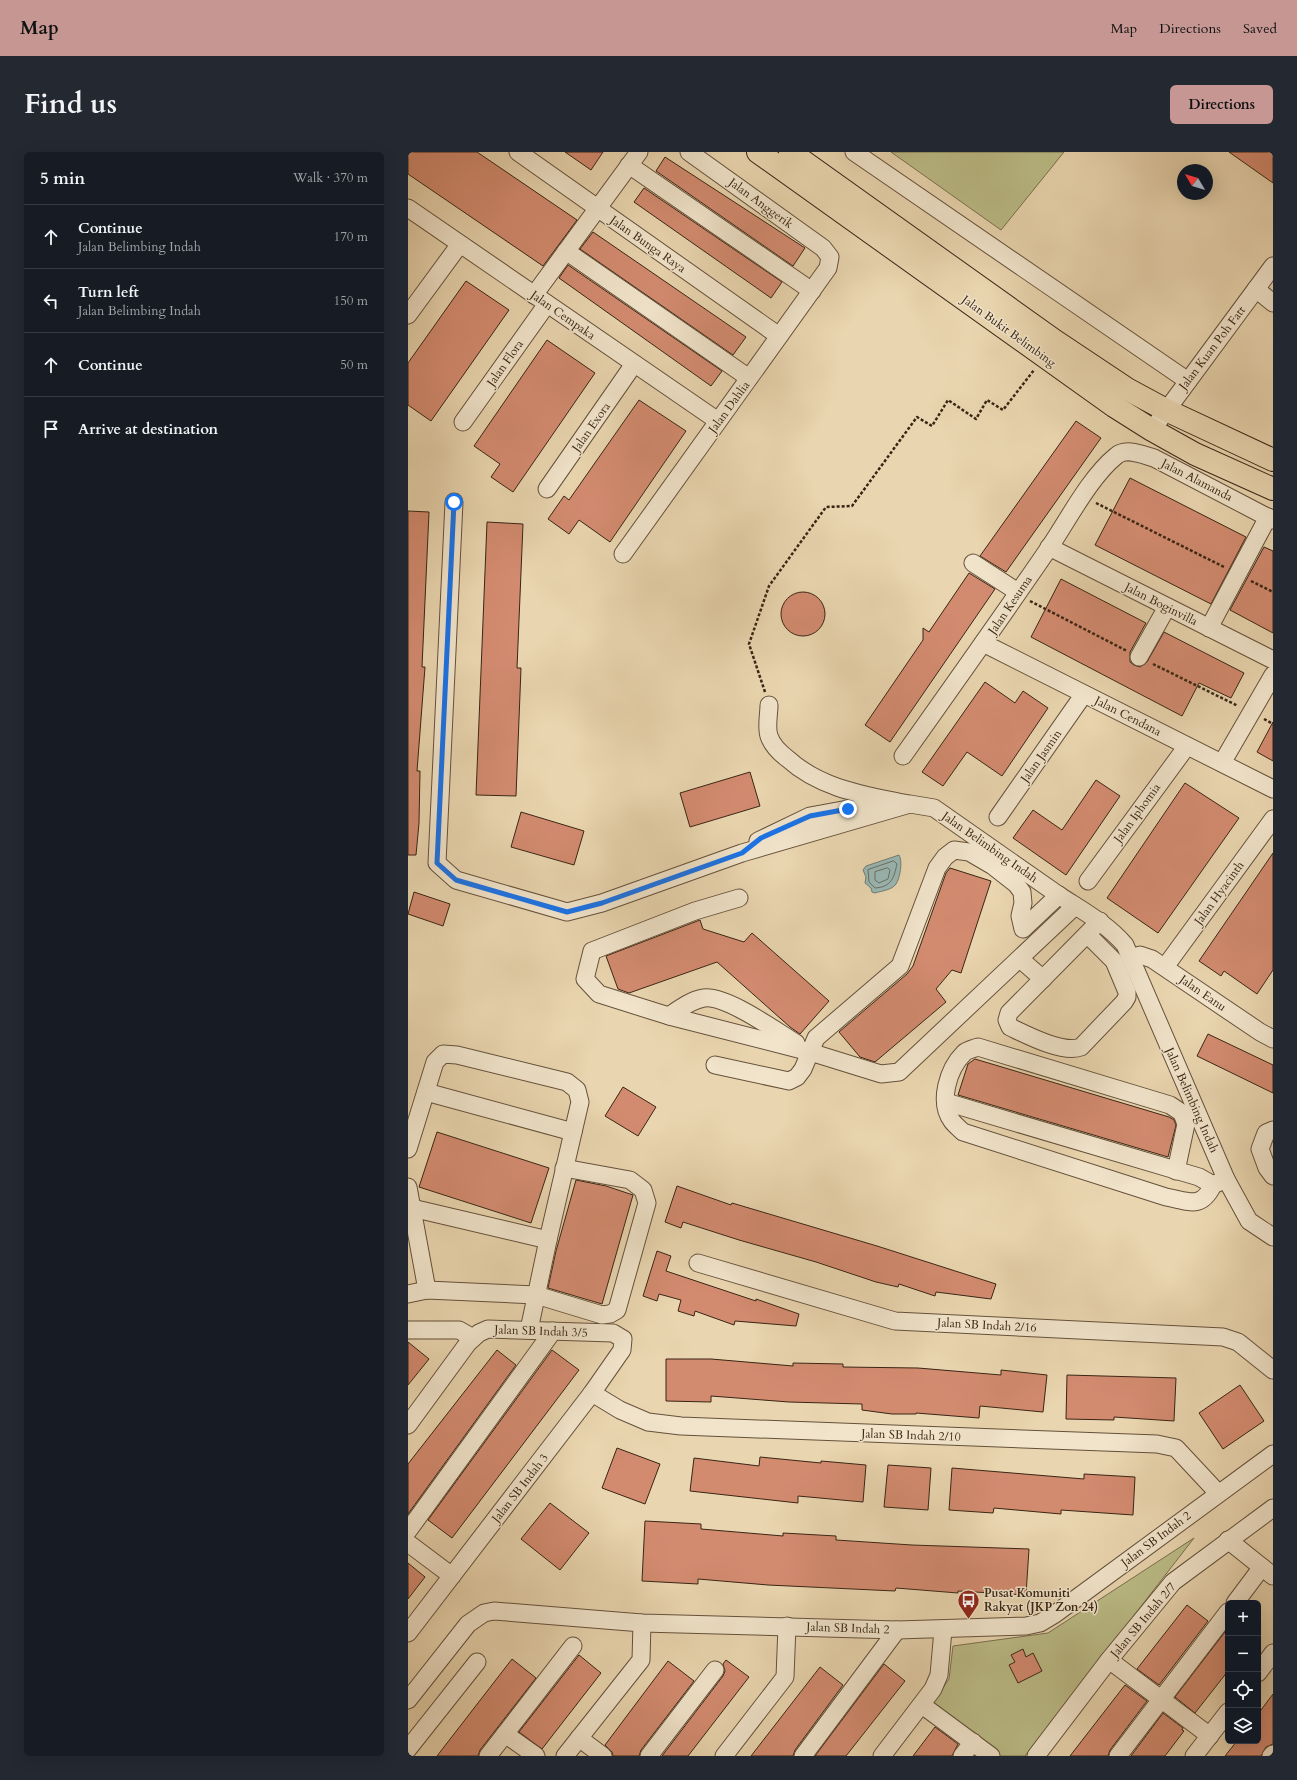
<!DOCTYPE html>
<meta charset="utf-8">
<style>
:root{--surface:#171b24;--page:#242831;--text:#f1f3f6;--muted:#9ea1a6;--line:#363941;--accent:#c59692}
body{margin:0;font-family:Cardo,serif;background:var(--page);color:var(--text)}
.controls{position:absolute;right:12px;bottom:12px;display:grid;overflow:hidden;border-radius:6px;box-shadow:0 4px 16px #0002}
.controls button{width:36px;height:36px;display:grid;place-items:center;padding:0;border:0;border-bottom:1px solid var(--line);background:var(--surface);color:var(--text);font:20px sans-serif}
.compass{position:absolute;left:769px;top:12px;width:36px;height:36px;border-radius:50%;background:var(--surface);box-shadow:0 4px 16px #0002;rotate:308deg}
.stop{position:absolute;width:12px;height:12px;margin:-9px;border:3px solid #1a73e8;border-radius:50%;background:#fff}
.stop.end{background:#1a73e8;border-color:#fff;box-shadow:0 1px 4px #0008}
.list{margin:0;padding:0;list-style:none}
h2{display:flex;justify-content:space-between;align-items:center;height:52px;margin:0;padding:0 16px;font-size:17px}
h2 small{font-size:13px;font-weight:400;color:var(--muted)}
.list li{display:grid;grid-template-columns:26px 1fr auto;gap:12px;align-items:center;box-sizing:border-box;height:64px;padding:0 16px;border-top:1px solid var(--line)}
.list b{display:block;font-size:15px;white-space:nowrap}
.list p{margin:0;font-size:13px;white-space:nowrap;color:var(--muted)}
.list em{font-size:13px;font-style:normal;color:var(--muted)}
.icon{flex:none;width:22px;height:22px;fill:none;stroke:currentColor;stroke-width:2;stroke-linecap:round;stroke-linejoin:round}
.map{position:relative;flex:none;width:865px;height:1604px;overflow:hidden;border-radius:6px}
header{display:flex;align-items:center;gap:24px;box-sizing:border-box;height:56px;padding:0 20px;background:var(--accent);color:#111}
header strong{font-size:19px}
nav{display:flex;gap:22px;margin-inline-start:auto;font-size:14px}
.intro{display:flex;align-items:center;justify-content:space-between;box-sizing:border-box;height:96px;padding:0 24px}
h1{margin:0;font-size:28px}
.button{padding:10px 18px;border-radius:6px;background:var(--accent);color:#111;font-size:14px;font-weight:700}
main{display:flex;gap:24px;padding:0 24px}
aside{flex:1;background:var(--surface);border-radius:6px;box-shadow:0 4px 16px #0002}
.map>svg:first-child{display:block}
</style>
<header>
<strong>Map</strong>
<nav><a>Map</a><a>Directions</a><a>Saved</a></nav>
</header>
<div class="intro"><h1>Find us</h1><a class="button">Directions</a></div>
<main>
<aside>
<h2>5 min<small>Walk · 370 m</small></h2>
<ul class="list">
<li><svg class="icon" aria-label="ahead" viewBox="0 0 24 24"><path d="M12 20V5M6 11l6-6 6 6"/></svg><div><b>Continue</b><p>Jalan Belimbing Indah</p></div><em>170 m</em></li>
<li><svg class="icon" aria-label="left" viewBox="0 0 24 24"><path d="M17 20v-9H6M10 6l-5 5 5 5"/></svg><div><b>Turn left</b><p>Jalan Belimbing Indah</p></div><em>150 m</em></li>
<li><svg class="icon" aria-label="ahead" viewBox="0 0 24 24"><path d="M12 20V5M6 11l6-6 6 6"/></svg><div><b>Continue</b></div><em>50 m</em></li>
<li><svg class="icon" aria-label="arrive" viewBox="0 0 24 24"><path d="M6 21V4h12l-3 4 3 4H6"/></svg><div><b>Arrive at destination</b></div></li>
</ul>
</aside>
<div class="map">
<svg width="865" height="1604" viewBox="0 0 865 1604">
<rect width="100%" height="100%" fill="#e9d5af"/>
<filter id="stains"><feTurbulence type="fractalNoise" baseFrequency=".005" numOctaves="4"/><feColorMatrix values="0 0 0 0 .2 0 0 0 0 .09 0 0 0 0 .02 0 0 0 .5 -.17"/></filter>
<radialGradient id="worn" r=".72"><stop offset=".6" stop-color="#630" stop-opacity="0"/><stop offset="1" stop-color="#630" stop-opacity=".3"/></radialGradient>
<g fill="#bbbc87" stroke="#7a704e">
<polygon points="483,0 656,0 593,78"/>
<polygon points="786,1386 617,1604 591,1604 524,1552 541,1527 545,1494 640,1481"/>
</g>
<path fill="#99b7b3" stroke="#737d73" d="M491,703c4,6 1,23 -3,29 -4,6 -15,7 -21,9l-3,-1 -1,-4 -6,-5 1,-6 -3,-7 3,-4z"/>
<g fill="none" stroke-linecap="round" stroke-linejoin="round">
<g stroke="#696e64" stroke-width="1">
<path d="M486,709l3,3c-3,13 -5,23 -22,24l-6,-6 -1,-12z"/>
<polygon points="480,716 482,718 480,727 471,731 467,728 467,720"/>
</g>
</g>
<g fill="#d38b70" stroke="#392514">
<polygon points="0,0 69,0 169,68 135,114 0,22"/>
<polygon points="157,0 195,0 183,18"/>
<polygon points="821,0 865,0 865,31"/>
<polygon points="257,5 397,96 385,114 248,19"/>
<polygon points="236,36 374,130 363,146 226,50"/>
<polygon points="185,80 338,185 325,203 172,97"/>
<polygon points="160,113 314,219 303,234 151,126"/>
<polygon points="58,129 101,158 23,269 0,253 0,211"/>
<polygon points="139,188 187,221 105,340 83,325 92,312 66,294"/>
<polygon points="231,248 278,279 202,390 171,368 161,382 140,367 156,344 161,348"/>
<polygon points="668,269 693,286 598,420 572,404"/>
<polygon points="722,326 838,385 803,452 687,393"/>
<polygon points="0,359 21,360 14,515 17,515 9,619 12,619 11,671 8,703 0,703"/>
<polygon points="79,370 115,372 109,516 113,516 108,644 68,643"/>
<polygon points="856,395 865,399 865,481 822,458"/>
<polygon points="561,421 587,437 482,590 457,573 515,488 515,476 521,480"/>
<polygon points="653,427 738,471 722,500 722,510 726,513 732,515 739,510 756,480 836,521 823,546 791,531 774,564 623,485"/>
<circle cx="395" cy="462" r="22"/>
<polygon points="577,530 607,551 615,539 640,556 594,624 559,600 535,634 514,620"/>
<polygon points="865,570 865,609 849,600"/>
<polygon points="342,620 352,654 282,675 272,641"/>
<polygon points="688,628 712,644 658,723 605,686 625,658 654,678"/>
<polygon points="777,631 831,666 750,781 699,746"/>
<polygon points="113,660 176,679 166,713 103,695"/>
<polygon points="865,701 865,818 849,842 816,819 813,824 791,809"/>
<polygon points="542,716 583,729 553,821 544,818 528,837 538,850 467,910 452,905 431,880 499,822 505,814 538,721"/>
<polygon points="6,740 42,752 35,774 0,762"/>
<polygon points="292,768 295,777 336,790 344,781 421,849 392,882 382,875 309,810 221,841 210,837 198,804"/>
<polygon points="800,882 865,913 865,941 789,904"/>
<polygon points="567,907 761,965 766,968 768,973 760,1005 550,943 560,912"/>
<polygon points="215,935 248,955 230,984 197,964"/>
<polygon points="29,980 141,1016 123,1071 11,1035"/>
<polygon points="168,1028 198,1034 225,1043 194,1152 140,1136 148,1099"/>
<polygon points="269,1034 323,1053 324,1051 469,1094 588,1132 583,1147 528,1140 527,1144 491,1132 490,1135 468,1130 408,1110 331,1088 275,1070 273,1076 257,1070"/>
<polygon points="249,1099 263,1104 258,1119 348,1149 348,1147 391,1162 388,1174 327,1169 326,1173 287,1159 286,1164 270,1159 273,1148 251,1142 249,1149 235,1144"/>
<polygon points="0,1190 21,1207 0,1233"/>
<polygon points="89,1198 108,1213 0,1362 0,1312"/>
<polygon points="144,1198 171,1218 44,1386 20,1368"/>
<polygon points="258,1207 303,1207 385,1214 385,1211 435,1212 435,1215 510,1216 593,1223 593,1218 639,1223 635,1260 572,1254 571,1266 508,1261 508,1262 484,1262 454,1258 454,1252 381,1250 303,1244 303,1250 258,1249"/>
<polygon points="659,1223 768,1226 766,1269 706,1265 706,1268 658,1267"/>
<polygon points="832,1233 856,1269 815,1297 791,1261"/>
<polygon points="209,1296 252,1312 237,1352 194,1336"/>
<polygon points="352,1305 413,1311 413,1309 458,1313 455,1350 390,1344 390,1351 282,1339 286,1306 351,1314"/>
<polygon points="480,1313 523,1316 520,1358 476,1355"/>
<polygon points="544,1316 676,1327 676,1322 727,1325 725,1363 653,1358 653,1362 586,1356 585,1361 541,1358"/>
<polygon points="142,1351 181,1381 152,1418 113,1387"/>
<polygon points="237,1369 293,1372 293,1377 375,1384 375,1381 428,1384 428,1388 504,1393 621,1397 618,1443 550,1439 550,1441 488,1436 487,1439 360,1433 290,1427 290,1432 234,1429"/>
<polygon points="0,1411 17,1425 0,1447"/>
<polygon points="779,1453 800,1469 751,1533 729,1517"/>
<polygon points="820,1476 820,1519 787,1561 767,1545"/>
<polygon points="615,1497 618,1505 625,1501 634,1519 610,1531 601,1513 607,1510 603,1503"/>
<polygon points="171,1503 193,1521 134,1597 111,1580"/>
<polygon points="104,1507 128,1526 72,1598 70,1604 29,1604"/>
<polygon points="318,1508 341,1525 280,1604 254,1604 315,1524 317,1519 315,1512"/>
<polygon points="260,1509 286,1529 233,1598 231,1604 205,1604 204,1600 197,1593"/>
<polygon points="476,1512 497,1529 438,1604 407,1604"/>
<polygon points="412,1515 435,1533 387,1598 385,1604 343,1604"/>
<polygon points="717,1533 739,1549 702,1598 700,1604 662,1604"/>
<polygon points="865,1542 865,1592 858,1595 853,1604 817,1604 829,1589 850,1589 850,1562"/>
<polygon points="755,1561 775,1576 774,1578 776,1579 757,1604 723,1604"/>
<polygon points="527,1575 550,1592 544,1604 505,1604"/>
</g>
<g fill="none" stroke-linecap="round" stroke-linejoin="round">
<defs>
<g id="minor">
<polyline points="110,0 371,184"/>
<polyline points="446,0 780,229"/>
<polyline points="221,13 404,139"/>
<polyline points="0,56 310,269"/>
<polyline points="158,99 341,226"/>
<polyline points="848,137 865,151"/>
<polyline points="126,143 231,0"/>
<polyline points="0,163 52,92"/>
<polyline points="55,270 139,152"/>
<polyline points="744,278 865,114"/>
<polyline points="139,337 226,212"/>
<path d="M46,350l-17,361 19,17 111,32 35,-9 140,-50 168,-49 24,4c41,29 82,57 123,86 24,16 49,29 68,51l101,234 23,42 24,16"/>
<polyline points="641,395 865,508"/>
<polyline points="215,402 420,116 422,105 415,96 281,0"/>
<polyline points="565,411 610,440"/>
<polyline points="801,476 860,365"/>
<polyline points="575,491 865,637"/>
<polyline points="731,505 759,455"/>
<path d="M361,553c0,9 -3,22 0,31 3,9 11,17 19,23 33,30 77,36 120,45"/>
<path d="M495,604c49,-69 98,-138 146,-208 19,-28 41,-71 67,-92 10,-9 27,-1 38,2l119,62"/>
<polyline points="814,611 865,523"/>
<polyline points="590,665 676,542"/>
<polyline points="350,689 402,664 440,657 467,658"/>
<polyline points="680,729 779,594"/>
<polyline points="331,746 287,759 184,799 177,827 191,842 261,864 402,900 473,922 491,920 667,754"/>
<path d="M679,782l27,27 13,31v5l-3,5 -43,45c-18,7 -54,-12 -71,-20l-3,-7 2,-7 78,-79 13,-13"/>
<polyline points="723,806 732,803 744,807 852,880 865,887"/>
<polyline points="612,807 635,827"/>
<polyline points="757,815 865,667"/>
<path d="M261,864c10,-7 22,-16 35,-18 22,-3 72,33 92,45"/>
<polyline points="307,913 381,929 389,925 395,917 408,886 492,814 529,716 537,705 546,698 561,700 585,714 608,732 614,740 615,751 612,764 615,777 651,743"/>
<polyline points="18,940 165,980"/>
<polyline points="538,950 791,1025 805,1033"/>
<polyline points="865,978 858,981 852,997 859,1016 865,1024"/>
<polyline points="0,997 27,910 35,902 49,903 159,930 169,938 172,950 140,1088 121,1178"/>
<path d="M768,1019l10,-47 -4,-11 -12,-8 -192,-58c-5,2 -11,3 -14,6 -16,16 -26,49 -12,68 3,4 8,8 11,11l203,65c23,4 35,13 47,-12l13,-6"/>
<polyline points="0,1035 19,1138"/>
<polyline points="4,1056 140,1088"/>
<polyline points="290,1111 487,1169 815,1185 830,1190 865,1218"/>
<polyline points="0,1142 19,1138 128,1143 194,1163 202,1162 209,1158 239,1051 235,1038 222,1028 156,1016"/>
<polyline points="0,1178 51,1178 65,1186"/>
<polyline points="184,1241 212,1258 240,1270 273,1274 749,1292 768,1296 810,1341"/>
<polyline points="0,1273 60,1191 71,1181 80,1177 205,1181 215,1187 214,1198 184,1241 0,1481"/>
<polyline points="0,1379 145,1179"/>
<polyline points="820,1388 865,1424"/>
<polyline points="0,1391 44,1424"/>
<polyline points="827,1451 854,1415"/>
<polyline points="701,1508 802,1584"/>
<polyline points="850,1521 865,1501"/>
<polyline points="0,1548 60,1472 76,1461 86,1459 234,1471 489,1478 618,1474 632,1471 647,1462 865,1302"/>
<polyline points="514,1553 583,1604"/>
<polyline points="97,1582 128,1604"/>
<polyline points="171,1586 195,1604"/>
<polyline points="0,1597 69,1510"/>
<polyline points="80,1604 165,1494"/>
<polyline points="157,1604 233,1508 234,1471"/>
<polyline points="241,1604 307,1518"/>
<polyline points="316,1604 377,1525 379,1474"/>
<polyline points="395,1604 489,1478"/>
<polyline points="474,1604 525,1537 531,1523 535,1478"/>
<polyline points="554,1604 565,1590"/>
<polyline points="628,1604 701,1508 765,1430 865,1356"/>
<polyline points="710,1604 820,1460"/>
<polyline points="786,1604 820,1560"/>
<polyline points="863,1604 865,1602"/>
</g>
<g id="major">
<polyline points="350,0 706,254 744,278 787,302 865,337"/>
<polyline points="382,0 647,189 719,237 758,258 865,308"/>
</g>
</defs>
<use href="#minor" stroke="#65513b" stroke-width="19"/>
<use href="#major" stroke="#392514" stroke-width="24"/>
<g stroke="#392514" stroke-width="2.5" stroke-dasharray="3 2" stroke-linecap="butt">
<polyline points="688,351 816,415"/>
<polyline points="843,429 865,440"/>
<polyline points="622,449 719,499"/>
<polyline points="745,512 830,554"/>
<polyline points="357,540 341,492 361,434 418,355 444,354 509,265 524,274 540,248 568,267 579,248 595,258 626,218"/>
<polyline points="856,567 865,572"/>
</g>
<use href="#minor" stroke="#f1e4cb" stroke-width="17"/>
<use href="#major" stroke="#e9d5af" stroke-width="22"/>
</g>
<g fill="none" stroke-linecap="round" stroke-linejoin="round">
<polyline stroke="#1a73e8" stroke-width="5" points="46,350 29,711 48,728 159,760 194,751 334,701 353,686 402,664 440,657"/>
</g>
<defs>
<symbol id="bus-pin" viewBox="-11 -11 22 30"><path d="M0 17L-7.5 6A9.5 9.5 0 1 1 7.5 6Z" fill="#8f2418" stroke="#f1e4cb"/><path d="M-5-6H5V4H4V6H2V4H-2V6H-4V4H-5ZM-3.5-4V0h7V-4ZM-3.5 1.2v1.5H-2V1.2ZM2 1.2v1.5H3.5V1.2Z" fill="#fff"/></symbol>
</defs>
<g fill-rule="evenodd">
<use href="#bus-pin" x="548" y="1436" width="25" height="34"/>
</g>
<g text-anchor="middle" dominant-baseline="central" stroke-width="3" stroke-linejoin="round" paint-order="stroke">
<g font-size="12" fill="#392514" stroke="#f1e4cb">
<text transform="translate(353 51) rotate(36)">Jalan Anggerik</text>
<text transform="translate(240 92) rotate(35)">Jalan Bunga Raya</text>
<text transform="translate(155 163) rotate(35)">Jalan Cempaka</text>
<text transform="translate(601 179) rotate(36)">Jalan Bukit Belimbing</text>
<text transform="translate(804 196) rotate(-53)">Jalan Kuan Poh Fatt</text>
<text transform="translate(97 211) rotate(-55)">Jalan Flora</text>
<text transform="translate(321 255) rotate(-54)">Jalan Dahlia</text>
<text transform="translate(183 275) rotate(-55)">Jalan Exora</text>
<text transform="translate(789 328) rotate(27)">Jalan Alamanda</text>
<text transform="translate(753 452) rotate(27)">Jalan Boginvilla</text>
<text transform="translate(602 453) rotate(-56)">Jalan Kesuma</text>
<text transform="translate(720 564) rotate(27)">Jalan Cendana</text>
<text transform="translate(633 604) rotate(-55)">Jalan Jasmin</text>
<text transform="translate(729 661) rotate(-54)">Jalan Iphomia</text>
<text transform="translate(582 695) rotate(35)">Jalan Belimbing Indah</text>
<text transform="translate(811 741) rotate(-54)">Jalan Hyacinth</text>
<text transform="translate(795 841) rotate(35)">Jalan Eanu</text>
<text transform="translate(784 948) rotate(66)">Jalan Belimbing Indah</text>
<text transform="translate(579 1173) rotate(3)">Jalan SB Indah 2/16</text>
<text transform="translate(133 1179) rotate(2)">Jalan SB Indah 3/5</text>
<text transform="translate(503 1283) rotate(2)">Jalan SB Indah 2/10</text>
<text transform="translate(112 1336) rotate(-52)">Jalan SB Indah 3</text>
<text transform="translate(748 1387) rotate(-37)">Jalan SB Indah 2</text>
<text transform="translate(735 1468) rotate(-50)">Jalan SB Indah 2/7</text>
<text transform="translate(440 1476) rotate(2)">Jalan SB Indah 2</text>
</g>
<g font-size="12" font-weight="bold" fill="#392514" stroke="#f1e4cb" text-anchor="start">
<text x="576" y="1441">Pusat Komuniti<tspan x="576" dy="14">Rakyat (JKP Zon 24)</tspan></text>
</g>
</g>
<rect width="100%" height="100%" filter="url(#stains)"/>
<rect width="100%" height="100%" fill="url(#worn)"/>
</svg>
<div class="controls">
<button>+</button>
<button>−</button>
<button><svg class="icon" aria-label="locate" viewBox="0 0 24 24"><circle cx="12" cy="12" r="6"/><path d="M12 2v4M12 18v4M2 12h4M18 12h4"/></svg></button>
<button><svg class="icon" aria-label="layers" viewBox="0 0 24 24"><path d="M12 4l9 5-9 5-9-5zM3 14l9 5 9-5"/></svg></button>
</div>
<svg class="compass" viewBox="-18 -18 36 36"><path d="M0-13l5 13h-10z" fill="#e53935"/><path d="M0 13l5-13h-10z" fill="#9ea1a6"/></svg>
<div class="stop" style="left:46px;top:350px"></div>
<div class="stop end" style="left:440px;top:657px"></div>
</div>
</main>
